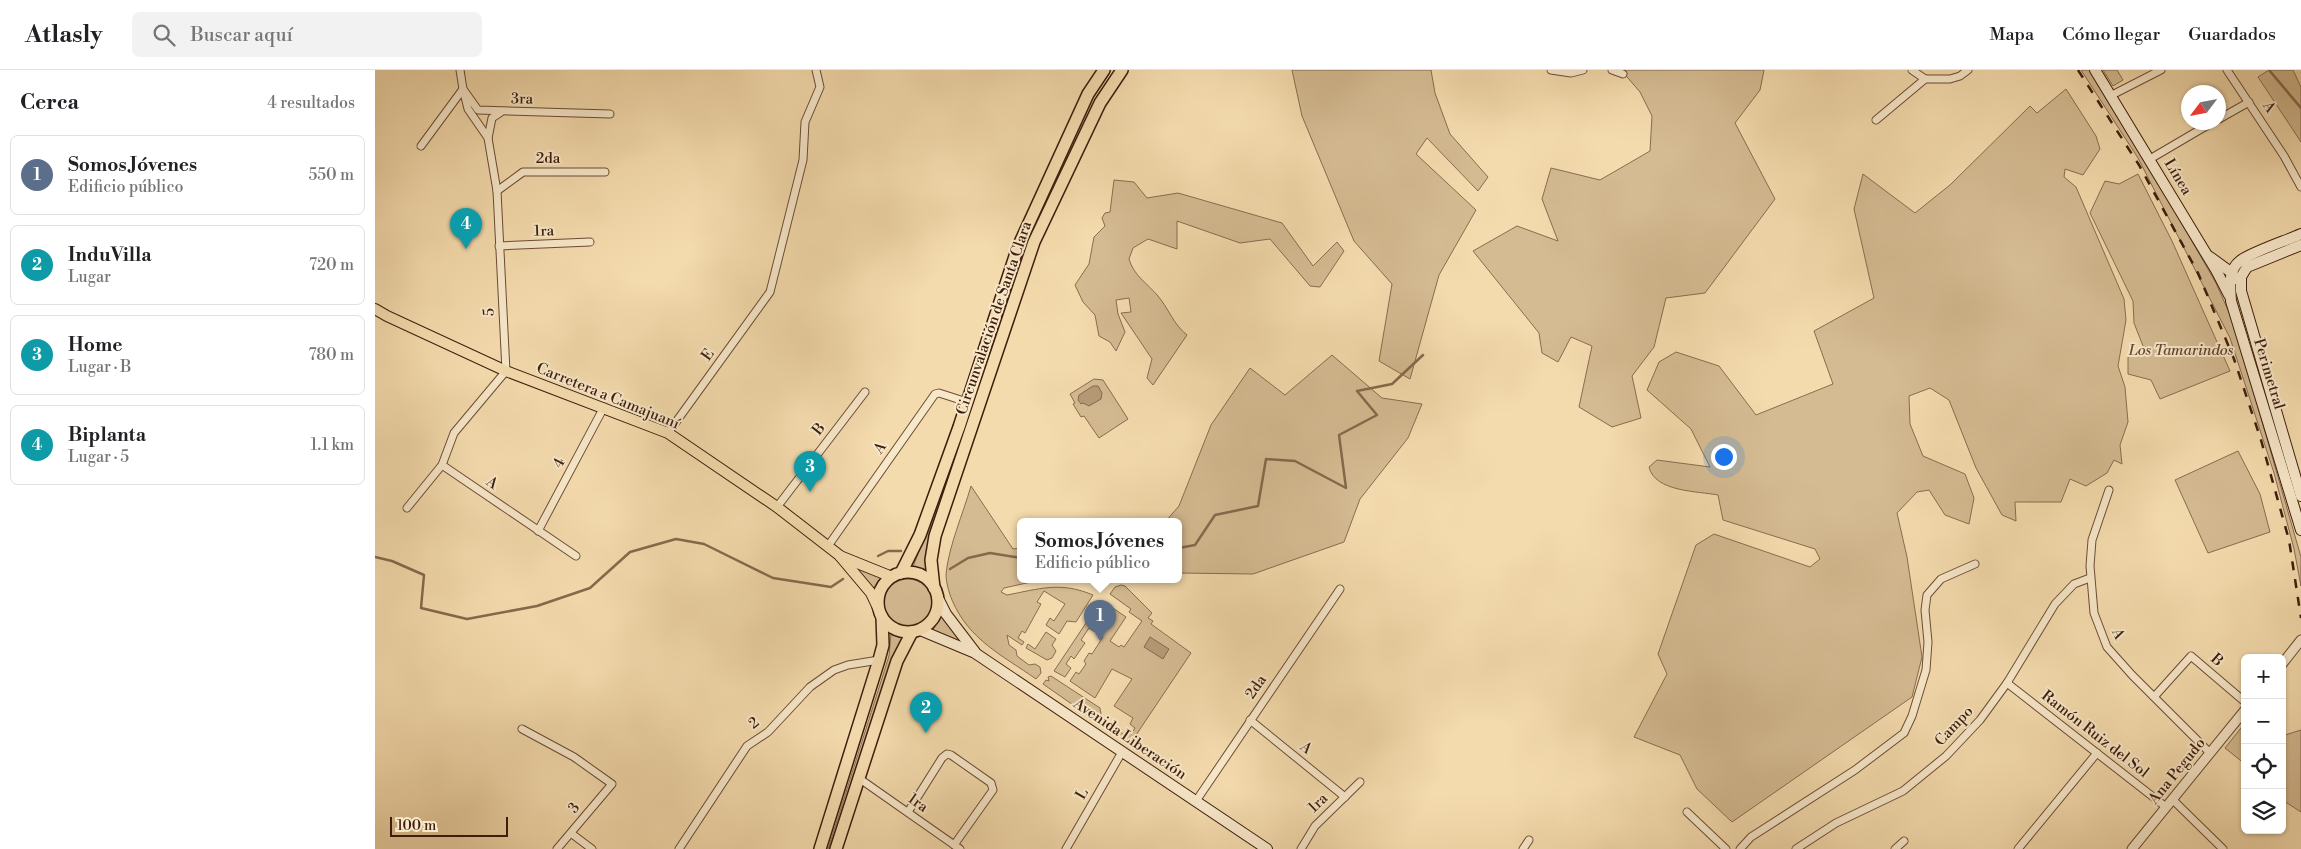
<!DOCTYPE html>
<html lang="es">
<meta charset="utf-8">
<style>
:root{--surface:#fff;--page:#f2f2f2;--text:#202124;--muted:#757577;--line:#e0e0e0;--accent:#db2777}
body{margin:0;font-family:"Libre Bodoni",serif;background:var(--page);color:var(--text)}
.controls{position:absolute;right:15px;bottom:15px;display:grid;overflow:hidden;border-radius:8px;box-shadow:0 1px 4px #0004}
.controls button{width:45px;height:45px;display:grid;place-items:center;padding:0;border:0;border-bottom:1px solid var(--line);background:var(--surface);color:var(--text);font:25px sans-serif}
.compass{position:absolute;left:1806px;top:15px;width:45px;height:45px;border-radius:50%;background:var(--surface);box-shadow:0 1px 4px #0004;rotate:238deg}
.scale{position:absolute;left:15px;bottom:12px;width:118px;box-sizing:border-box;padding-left:5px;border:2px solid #3d1e0d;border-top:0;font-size:14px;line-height:18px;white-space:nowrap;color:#3d1e0d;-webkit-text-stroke:4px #f8e8ca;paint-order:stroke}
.you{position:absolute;left:1348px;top:386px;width:18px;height:18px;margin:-12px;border:4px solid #fff;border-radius:50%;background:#1a73e8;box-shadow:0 0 0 8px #1a73e833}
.badge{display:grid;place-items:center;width:32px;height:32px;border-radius:50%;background:var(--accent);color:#fff;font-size:16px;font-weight:700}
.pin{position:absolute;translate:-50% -41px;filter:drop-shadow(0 1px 2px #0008)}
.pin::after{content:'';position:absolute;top:26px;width:18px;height:15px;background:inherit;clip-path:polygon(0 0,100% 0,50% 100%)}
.popup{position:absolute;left:642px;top:448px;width:165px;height:65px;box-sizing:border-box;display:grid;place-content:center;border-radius:8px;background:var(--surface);filter:drop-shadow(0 1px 4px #0005);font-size:16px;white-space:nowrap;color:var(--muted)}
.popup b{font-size:19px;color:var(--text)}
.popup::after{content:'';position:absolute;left:50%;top:100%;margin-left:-10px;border:10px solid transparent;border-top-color:var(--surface)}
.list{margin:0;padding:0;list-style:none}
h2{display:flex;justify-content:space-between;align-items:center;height:65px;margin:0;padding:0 20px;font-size:21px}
h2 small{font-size:16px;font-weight:400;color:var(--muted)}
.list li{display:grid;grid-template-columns:32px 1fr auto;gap:15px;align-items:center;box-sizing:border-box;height:80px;margin:0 10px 10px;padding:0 10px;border:1px solid var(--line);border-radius:8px}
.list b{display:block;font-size:19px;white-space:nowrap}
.list p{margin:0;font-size:16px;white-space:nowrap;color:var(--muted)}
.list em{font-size:16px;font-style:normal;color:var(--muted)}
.icon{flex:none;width:28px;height:28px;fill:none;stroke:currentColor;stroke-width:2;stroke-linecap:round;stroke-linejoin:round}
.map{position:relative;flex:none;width:1926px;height:779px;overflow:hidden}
header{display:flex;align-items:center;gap:30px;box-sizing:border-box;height:70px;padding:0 25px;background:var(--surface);border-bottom:1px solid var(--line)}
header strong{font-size:24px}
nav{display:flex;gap:28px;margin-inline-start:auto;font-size:18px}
.search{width:350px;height:45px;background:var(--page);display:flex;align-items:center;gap:12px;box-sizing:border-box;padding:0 18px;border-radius:8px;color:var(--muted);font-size:19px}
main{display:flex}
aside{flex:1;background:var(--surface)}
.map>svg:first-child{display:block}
</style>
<header>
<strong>Atlasly</strong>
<div class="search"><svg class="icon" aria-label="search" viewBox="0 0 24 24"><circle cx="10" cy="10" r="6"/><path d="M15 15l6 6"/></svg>Buscar aquí</div>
<nav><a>Mapa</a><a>Cómo llegar</a><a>Guardados</a></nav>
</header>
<main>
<aside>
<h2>Cerca<small>4 resultados</small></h2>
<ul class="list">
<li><span class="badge" style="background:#5c6f8a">1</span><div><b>Somos Jóvenes</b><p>Edificio público</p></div><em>550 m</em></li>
<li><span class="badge" style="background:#0f9aa8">2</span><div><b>InduVilla</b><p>Lugar</p></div><em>720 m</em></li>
<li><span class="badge" style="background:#0f9aa8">3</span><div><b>Home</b><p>Lugar · B</p></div><em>780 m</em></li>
<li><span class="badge" style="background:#0f9aa8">4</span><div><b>Biplanta</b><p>Lugar · 5</p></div><em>1.1 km</em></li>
</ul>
</aside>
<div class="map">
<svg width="1926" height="779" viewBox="0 0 1926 779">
<rect width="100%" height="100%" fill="#f4dbad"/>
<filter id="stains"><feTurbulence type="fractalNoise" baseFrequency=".004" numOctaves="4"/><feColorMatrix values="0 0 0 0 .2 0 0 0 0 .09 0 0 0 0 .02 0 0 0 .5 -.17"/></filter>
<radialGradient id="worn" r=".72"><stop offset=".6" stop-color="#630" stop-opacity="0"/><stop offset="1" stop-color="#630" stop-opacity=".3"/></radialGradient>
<g fill="#d5bb92" stroke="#896c50">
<polygon points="917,0 1056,0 1060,23 1075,64 1113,107 1103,121 1052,68 1041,84 1101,140 1064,205 1035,309 1004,291 1017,214 979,171 927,46"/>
<polygon points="1246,0 1389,0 1385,20 1360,53 1400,129 1330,223 1291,228 1279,277 1257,306 1266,348 1237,357 1204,337 1217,276 1196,267 1183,292 1167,283 1164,263 1098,181 1142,156 1183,171 1167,129 1176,98 1225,110 1275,81 1277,46 1265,22"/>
<polygon points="1706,0 1716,0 1734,27 1841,213 1859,254 1926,487 1926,516 1919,479 1899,403 1855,268 1763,88"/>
<polygon points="1728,0 1742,0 1748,10 1738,16"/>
<polygon points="1894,0 1918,0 1926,17 1926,72 1883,7"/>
<path d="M1691,19l30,47 4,13 -17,26 -18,-6 -1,8 12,10 48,112 2,21 -8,46 7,21 3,35 -8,23 2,19 -8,-4 -7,13 -21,13 -16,-7 -9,23h-46l1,19 -14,-6 -26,-47 -27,-68 -19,-12 -21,8 1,28 13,32 42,18 9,24 -5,26 -24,-9 -16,-25 -12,2 -20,21 10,44 15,100 -10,40 -180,125 -35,-33 -17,-34 -46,-18 33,-63 -9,-20 38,-109 18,-11 96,33 10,-8 -5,-10 -92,-29 -5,-25c-21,-4 -63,-3 -69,-28l8,-7 53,7 -19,-38 -44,-39 12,-28 17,-10 43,14 37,49 77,-31 -19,-53 60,-33 -20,-89 9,-35 52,39 35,-28 80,-79 7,7z"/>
<polygon points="1763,104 1797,171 1855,301 1785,329 1776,310 1753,304 1753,287 1770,281 1759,253 1758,231 1715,143 1730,111 1744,114"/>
<path d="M739,110l20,2 13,16 31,-5 104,30 31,43 24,-24 7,9 -24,36 -10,-1 -40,-47 -30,4 -63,-22v28l-29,-10 -15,9 -4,11c5,17 18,24 29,37 11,13 15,28 29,39l-34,50 -6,-7 5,-19 -31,-46 10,-1 -2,-14 -13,2 2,14 7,18 -9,19 -6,-9 -11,-6 -4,-21 -12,-13 -8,-17 14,-21 5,-27 11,-11 -3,-8 3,-5 5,-1z"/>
<polygon points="957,285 1007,328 1047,334 1033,368 985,429 969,472 878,504 804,503 804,452 790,452 804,436 836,355 875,298 910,325"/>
<polygon points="719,309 728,310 753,349 724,368 709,346 706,347 698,334 700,333 695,324"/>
<polygon points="583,376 586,378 557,464 551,501 538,497"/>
<polygon points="1863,381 1885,424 1895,462 1833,483 1800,410"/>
<path d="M596,416l42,63 8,-1v32h19l-36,8 -3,4 6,3c32,-6 53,-14 86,0l-17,27 -9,-1 -8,13 -13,-9 4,-7 4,3 11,-17 -21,-13 -7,11 4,2 -16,29 -3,-2 -4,7 6,4 -2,3 -15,-10 2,10 7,5 1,6 12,9 6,-1 5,3 1,6 -5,6c-34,-24 -67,-39 -84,-79 -3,-7 -6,-18 -6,-26 3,-29 17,-60 25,-88z"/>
<polygon points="478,495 509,506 499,521"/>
<circle cx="533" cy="533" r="24"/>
<polygon points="746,515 750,516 777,543 773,548 778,551 776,554 816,583 755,674 730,656 732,653 748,664 751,660 757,663 760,658 755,654 758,648 739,636 757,609 737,599 720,628 695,611 701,602 704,604 711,594 709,591 714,583 717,584 728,567 714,558 706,570 710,573 699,589 696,586 691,594 696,598 690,607 679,601 725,532 729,532 751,547 735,571 744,577 746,575 749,577 767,551 754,542 756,539 735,524 740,517"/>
<polygon points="567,545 590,575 556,562"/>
<polygon points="671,562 681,569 677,575 681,581 677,588 672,590 651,578 653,574 660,579"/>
<polygon points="516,564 530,569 456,779 453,779 514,586"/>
<polygon points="676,606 725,638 726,644 721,651 668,614 671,610 674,611 673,607"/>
<polygon points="1870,653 1870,694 1850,678"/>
<polygon points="1926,660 1926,742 1909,731 1907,732 1907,666"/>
</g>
<g fill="#b69b77" stroke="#86694d">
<polygon points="718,316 723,316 727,323 726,329 714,336 708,333 706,334 703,330 704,325"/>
<polygon points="775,567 794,579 788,589 769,577"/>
</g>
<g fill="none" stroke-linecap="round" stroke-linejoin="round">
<g stroke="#86694d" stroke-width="2.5">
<polyline points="1894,0 1926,38"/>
<polyline points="804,478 820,475 840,445 883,436 891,389 920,391 971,418 964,365 1002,345 982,321 1017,314 1048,285"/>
<polyline points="503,486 513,481 526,481"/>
<polyline points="0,487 17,491 49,505 46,538 92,549 162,536 215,518 255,482 301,469 329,474 398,508 456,517 468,509"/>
<polyline points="575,499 593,488 615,483 646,488"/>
</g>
<defs>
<g id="minor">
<polyline points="85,0 88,19 103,40 235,44"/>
<polyline points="1176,0 1196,3 1208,0"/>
<polyline points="1237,0 1248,4"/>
<polyline points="1537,0 1550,9"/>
<polyline points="1852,0 1909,86 1926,117"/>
<polyline points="1737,25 1786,0"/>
<polyline points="1844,49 1874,32"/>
<polyline points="1501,50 1550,9 1575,9 1585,6 1593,0"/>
<polyline points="113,68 117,48 126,42"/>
<polyline points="46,76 88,19"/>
<polyline points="1775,89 1838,52"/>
<polyline points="122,121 148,102 230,102"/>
<polyline points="124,176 215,172"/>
<polyline points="293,363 395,222 428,90 430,52 445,17 441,0"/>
<polyline points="67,395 201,486"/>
<polyline points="1734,420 1717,470 1715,496 1719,543 1732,577 1757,605 1835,683"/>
<polyline points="402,437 490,322"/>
<polyline points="32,438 67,395 79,363 131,301 122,121 113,68 93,39 88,19"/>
<polyline points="163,461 229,337"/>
<polyline points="453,476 560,324 564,323 592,332"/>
<polyline points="1632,613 1791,737"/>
<polyline points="1779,627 1816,586 1870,632"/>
<polyline points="875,650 970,727"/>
<polyline points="147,659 199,687 237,714 182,779"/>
<polyline points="485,709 585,779"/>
<polyline points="1797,729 1848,779"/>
<polyline points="821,731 965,519"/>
<polyline points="533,742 567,688 572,684 576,685 616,713 618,720 579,775"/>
<polyline points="1312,742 1351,779"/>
<polyline points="197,764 217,779"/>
<polyline points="304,779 372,676 393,662 435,617 459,600 473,595 504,590"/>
<polyline points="691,779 747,682"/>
<polyline points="926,779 940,756 985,712"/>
<polyline points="1148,779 1154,770"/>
<polyline points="1365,779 1376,767 1480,700 1529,663 1537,646 1551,600 1553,572 1550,540 1552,525 1566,509 1600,494"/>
<polyline points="1421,779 1461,753 1528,721 1571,686 1605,650 1632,613 1680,534 1699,514 1715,508"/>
<polyline points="1520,779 1529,771"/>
<polyline points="1643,779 1722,683"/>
</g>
<g id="tertiary">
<polyline points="1907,594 1926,570"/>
<polyline points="1757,779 1870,640"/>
</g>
<g id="secondary">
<polyline points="1720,0 1841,200 1854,225"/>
<path d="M1926,164c-13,6 -52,19 -61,27 -12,9 -10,26 -9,40l70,229"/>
<polyline points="1926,175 1872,197 1866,207 1866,221 1926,426"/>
<polyline points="1835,187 1857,203 1860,209"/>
<polyline points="562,526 571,544 600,582"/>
<polyline points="545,560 600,583 892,779"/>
</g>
<g id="primary">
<polyline points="0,239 12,246 131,301 293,363 402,437 464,485 496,523 504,540"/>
<polyline points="465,486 517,507"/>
</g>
<g id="trunk">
<circle cx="533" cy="532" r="30"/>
<polyline points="526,503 545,465 584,357 643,177 713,24 729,0"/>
<polyline points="559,518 556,490 560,466 659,172 725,33 747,0"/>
<polyline points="445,779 504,590 508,575 507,547"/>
<polyline points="461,779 522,591 537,562"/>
</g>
</defs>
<use href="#minor" stroke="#6b4d35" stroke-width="9"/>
<use href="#tertiary" stroke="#6b4d35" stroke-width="11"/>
<use href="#secondary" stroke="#3d1e0d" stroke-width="12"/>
<use href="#primary" stroke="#3d1e0d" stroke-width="12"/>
<use href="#trunk" stroke="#3d1e0d" stroke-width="14"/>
<use href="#minor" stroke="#f8e8ca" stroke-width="7"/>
<use href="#tertiary" stroke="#f8e8ca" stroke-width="9"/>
<use href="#secondary" stroke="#f8e8ca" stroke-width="10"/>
<use href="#primary" stroke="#f4dbad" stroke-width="10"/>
<use href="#trunk" stroke="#f4dbad" stroke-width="11"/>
<polyline stroke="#3d1e0d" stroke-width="2.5" stroke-dasharray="9 9" stroke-linecap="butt" points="1703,0 1764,95 1823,203 1859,289 1886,370 1914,470 1926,548"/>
</g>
<g text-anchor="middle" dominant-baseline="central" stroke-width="4" stroke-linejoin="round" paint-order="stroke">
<g font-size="15" fill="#3d1e0d" stroke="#f8e8ca">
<text transform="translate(147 29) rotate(1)">3ra</text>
<text transform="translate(1894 37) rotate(57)">A</text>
<text x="173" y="88">2da</text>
<text transform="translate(1803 107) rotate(59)">Línea</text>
<text transform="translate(169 161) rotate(-2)">1ra</text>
<text transform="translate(114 242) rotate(-93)">5</text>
<text transform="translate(619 248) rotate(-71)">Circunvalación de Santa Clara</text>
<text transform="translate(333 285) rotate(-54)">E</text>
<text transform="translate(1894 304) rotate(73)">Perimetral</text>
<text transform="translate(233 326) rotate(22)">Carretera a Camajuaní</text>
<text transform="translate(444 359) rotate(-52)">B</text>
<text transform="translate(505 378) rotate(-55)">A</text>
<text transform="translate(184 393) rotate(-62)">4</text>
<text transform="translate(117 413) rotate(34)">A</text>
<text transform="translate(1743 564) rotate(65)">A</text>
<text transform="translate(1842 590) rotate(41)">B</text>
<text transform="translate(881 617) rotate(-56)">2da</text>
<text transform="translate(379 653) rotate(-37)">2</text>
<text transform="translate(1579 656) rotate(-47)">Campo</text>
<text transform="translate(1720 664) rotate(38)">Ramón Ruiz del Sol</text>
<text transform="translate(755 669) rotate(34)">Avenida Liberación</text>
<text transform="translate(931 678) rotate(39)">A</text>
<text transform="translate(1802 701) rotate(-51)">Ana Pegudo</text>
<text transform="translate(707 724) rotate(-60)">L</text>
<text transform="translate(543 733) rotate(35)">1ra</text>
<text transform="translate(943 733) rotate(-44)">1ra</text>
<text transform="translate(199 738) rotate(-51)">3</text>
</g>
<g font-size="15" font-style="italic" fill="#63452e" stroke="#f8e8ca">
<text x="1806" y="280">Los Tamarindos</text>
</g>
</g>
<rect width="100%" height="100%" filter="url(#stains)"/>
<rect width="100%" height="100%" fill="url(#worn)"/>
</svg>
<div class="controls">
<button>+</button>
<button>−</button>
<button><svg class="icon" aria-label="locate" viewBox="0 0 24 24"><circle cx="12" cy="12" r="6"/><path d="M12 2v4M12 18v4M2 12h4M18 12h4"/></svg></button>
<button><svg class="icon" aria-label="layers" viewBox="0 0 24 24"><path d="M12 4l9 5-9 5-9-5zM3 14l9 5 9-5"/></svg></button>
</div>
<svg class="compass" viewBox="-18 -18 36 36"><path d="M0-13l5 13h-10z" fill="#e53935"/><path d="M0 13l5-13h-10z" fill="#757577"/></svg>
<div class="scale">100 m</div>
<div class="you"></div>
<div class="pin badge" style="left:725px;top:571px;background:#5c6f8a">1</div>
<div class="popup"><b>Somos Jóvenes</b>Edificio público</div>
<div class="pin badge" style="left:551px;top:663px;background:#0f9aa8">2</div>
<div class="pin badge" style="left:435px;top:422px;background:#0f9aa8">3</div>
<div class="pin badge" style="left:91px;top:179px;background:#0f9aa8">4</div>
</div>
</main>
